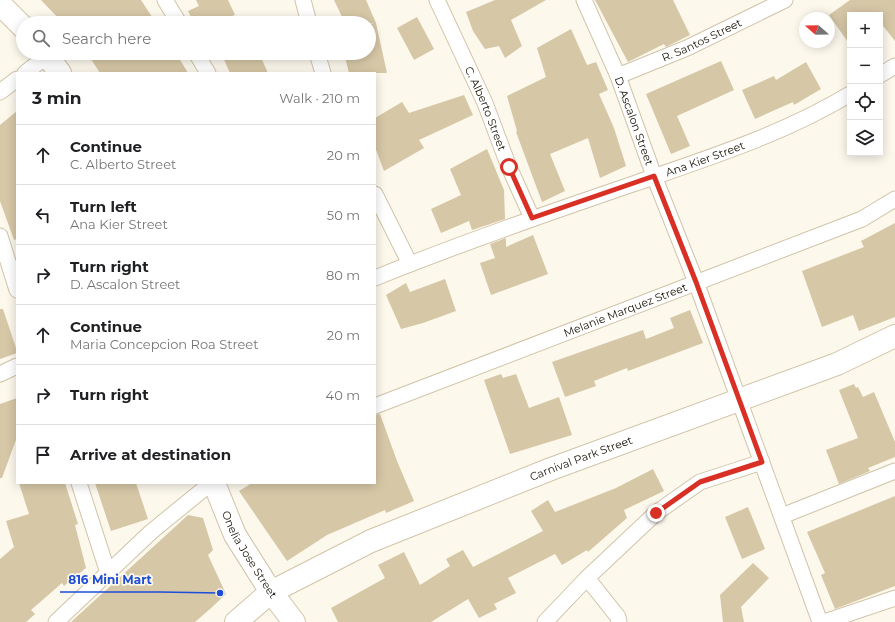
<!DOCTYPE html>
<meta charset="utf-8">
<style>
:root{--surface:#fff;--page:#f6f6f6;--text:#202124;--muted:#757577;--line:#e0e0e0}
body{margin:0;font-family:Montserrat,sans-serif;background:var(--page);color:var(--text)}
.controls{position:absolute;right:12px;top:12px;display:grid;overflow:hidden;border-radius:0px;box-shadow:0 2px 10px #0003}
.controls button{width:36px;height:36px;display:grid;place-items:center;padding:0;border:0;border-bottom:1px solid var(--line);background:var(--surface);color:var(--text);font:20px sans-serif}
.compass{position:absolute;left:799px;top:12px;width:36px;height:36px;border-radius:50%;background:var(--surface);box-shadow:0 2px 10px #0003;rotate:290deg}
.stop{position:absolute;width:12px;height:12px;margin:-9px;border:3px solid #d93025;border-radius:50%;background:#fff}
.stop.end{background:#d93025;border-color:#fff;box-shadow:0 1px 4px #0008}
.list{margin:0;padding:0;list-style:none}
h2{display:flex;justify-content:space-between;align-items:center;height:52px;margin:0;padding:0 16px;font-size:17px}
h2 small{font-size:13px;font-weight:400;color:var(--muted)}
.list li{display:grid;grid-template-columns:26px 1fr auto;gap:12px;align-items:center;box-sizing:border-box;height:60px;padding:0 16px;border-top:1px solid var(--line)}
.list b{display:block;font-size:15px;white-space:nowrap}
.list p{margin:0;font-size:13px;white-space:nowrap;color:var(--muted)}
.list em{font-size:13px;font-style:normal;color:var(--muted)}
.icon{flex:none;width:22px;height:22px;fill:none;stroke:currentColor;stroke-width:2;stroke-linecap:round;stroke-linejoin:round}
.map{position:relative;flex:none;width:895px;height:622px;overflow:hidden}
.search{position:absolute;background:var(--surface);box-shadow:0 2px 10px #0003;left:16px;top:16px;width:360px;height:44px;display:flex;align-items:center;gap:10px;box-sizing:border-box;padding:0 14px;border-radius:22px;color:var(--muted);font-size:15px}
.panel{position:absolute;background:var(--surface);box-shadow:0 2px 10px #0003;left:16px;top:72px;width:360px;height:412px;border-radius:0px}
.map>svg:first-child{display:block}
</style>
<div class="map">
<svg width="895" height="622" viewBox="0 0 895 622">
<rect width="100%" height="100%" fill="#fdf8ec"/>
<g fill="#d6c7a6">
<polygon points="41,0 141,0 156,23 63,23"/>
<polygon points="196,0 228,0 235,15 232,16 235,23 194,23 188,11 199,6"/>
<polygon points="334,0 366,0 376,23 387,73 349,73 344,53 369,53 369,24 374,23 345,23"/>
<polygon points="495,0 546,0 511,20 522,46 505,58 499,46 485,49 473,31 466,12"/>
<polygon points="595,0 673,0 690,35 666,47 664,44 628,62"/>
<polygon points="850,0 895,0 895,41 880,22 880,15 850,15 850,45 829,15"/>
<polygon points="417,17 434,49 414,60 397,28"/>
<polygon points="571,29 587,65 596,62 608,90 599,94 614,128 626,166 600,178 588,138 550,154 565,191 542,202 516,132 517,131 507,96 546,77 537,48"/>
<polygon points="87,53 176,53 188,73 100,73"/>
<polygon points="221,53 259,53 268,73 230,73"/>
<polygon points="721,61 734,90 677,116 690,146 671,154 646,94"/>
<polygon points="806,62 821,89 794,105 793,102 755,119 742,90 774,76 776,80"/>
<polygon points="464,95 473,115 419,140 424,148 384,171 375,147 375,118 402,102 409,113"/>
<polygon points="17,111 17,239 14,240 0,201 0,125"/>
<polygon points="487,149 504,190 505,219 472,230 469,221 441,233 431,209 461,195 450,169"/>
<polygon points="895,223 895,317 859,331 853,315 822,327 802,271 864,247 861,241"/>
<polygon points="533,235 548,274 491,295 480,263 495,258 490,244 506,238 506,247"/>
<polygon points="445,279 456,311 423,323 401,329 386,295 406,283 410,292"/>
<polygon points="0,309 3,309 17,351 17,353 0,359"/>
<polygon points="690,310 703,343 628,371 627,368 594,381 596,386 565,397 552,362 643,330 646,339 674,328 670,318"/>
<polygon points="501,374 503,378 516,374 529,408 559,397 572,435 510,454 484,380"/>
<polygon points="854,384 856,388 858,387 863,397 874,392 895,442 895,457 868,468 870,471 839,484 826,450 858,438 839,390"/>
<polygon points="17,398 17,437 2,478 0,478 0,404"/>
<polygon points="380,414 397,461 414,501 386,513 385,510 327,535 287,561 239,491 252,483 375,483 375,415"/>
<polygon points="653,469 664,491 624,510 627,518 588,552 587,550 562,565 555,554 508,578 516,593 494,604 497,609 479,618 468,599 431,622 338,622 331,608 385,578 378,565 404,552 420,585 450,566 446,559 463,550 473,567 543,531 531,511 548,500 555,512 616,488"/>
<polygon points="19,483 65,483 78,524 75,525 86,568 64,586 62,583 31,610 35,614 26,622 0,622 0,559 14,547 6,521 29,514"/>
<polygon points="95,483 136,483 148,519 111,531"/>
<polygon points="895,496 895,586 835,609 821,575 825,573 807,532"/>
<polygon points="748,507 765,549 742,559 725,517"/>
<polygon points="188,515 203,518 213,550 208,555 226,594 210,609 195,622 71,622"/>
<polygon points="753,563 769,578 741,607 744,622 723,622 720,595"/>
</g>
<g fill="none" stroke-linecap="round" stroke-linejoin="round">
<defs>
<g id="street">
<polyline points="165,0 179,23"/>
<polyline points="303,0 309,23"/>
<path id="s1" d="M437,0l48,103 24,64 23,51"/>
<path id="s2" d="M584,0l34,76 36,100 42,106 124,340"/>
<polyline points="196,53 208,73"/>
<polyline points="317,53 323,73"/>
<polyline points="25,73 47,56"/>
<polyline points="880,75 895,66"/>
<path id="s3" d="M618,76l69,-28 98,-48"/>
<polyline points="0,92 17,79"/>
<polyline points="375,194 410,264"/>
<polyline points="0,236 17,290"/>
<path id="s4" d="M375,278c86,-35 173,-65 261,-95 72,-25 148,-49 214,-89"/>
<polyline points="0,374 17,366"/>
<path id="s5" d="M375,406l487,-187 33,-20"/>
<polyline points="79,483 108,573"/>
<polyline points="782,516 895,471"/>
<polyline points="587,578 618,617 619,622"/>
<polyline points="56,622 151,532 211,483"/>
<polyline points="545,622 587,578 656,513 700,482 762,462"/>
<polyline points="824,622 895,598"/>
</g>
<g id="secondary">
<polyline points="0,4 23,27"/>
<polyline points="45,53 60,73"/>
<path id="s6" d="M214,483l21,52 36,57 23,30"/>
<path id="s7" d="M236,622l35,-30 100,-51 180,-72 286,-105 58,-28"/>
</g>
</defs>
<use href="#street" stroke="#d0c4a8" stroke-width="17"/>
<use href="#secondary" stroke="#d0c4a8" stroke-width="24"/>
<use href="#street" stroke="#fff" stroke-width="15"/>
<use href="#secondary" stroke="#fff" stroke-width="22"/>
</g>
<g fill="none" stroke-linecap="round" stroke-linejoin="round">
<polyline stroke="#d93025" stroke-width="5" points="509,167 532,218 654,176 696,282 762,462 700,482 656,513"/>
</g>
<g text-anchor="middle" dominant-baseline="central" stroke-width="3.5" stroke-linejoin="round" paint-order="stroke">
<g font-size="11" fill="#19150a" stroke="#fdf8ec">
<text stroke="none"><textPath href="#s3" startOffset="91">R. Santos Street</textPath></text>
<text stroke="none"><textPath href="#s1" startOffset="119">C. Alberto Street</textPath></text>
<text stroke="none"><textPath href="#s2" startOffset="131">D. Ascalon Street</textPath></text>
<text stroke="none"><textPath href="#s4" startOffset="351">Ana Kier Street</textPath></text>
<text stroke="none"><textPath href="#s5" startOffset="268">Melanie Marquez Street</textPath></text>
<text stroke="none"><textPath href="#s7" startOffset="384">Carnival Park Street</textPath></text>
<text stroke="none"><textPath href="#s6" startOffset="80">Onelia Jose Street</textPath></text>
</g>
</g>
<path fill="none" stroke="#1d4ed8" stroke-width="1.5" d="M220 593L160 592H60"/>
<circle fill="#1d4ed8" stroke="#fdf8ec" stroke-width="1.5" cx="220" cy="593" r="4"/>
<g font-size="12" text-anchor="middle" font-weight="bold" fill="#1d4ed8" stroke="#fdf8ec" stroke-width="3.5" stroke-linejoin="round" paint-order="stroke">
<text x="110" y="584">816 Mini Mart</text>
</g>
</svg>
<div class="controls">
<button>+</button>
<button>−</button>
<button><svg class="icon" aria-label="locate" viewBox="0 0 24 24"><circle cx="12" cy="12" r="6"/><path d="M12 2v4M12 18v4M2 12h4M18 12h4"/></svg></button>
<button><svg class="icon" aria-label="layers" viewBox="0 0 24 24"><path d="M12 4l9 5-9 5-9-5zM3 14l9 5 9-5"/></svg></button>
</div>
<svg class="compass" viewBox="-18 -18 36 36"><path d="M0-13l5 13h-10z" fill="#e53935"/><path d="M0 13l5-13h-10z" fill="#757577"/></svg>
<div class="stop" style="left:509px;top:167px"></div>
<div class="stop end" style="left:656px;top:513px"></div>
<div class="search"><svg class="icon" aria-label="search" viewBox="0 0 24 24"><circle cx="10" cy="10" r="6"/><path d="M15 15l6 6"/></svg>Search here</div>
<section class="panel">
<h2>3 min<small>Walk · 210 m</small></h2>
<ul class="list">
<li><svg class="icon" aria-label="ahead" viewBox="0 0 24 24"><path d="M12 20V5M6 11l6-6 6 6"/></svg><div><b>Continue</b><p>C. Alberto Street</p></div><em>20 m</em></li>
<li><svg class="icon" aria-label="left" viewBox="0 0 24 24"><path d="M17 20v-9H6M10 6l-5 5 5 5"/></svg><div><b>Turn left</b><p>Ana Kier Street</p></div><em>50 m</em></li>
<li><svg class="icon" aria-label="right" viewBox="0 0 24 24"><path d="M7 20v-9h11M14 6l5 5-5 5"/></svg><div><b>Turn right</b><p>D. Ascalon Street</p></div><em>80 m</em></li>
<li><svg class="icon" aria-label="ahead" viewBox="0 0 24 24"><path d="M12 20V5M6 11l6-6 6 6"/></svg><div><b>Continue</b><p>Maria Concepcion Roa Street</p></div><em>20 m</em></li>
<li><svg class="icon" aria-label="right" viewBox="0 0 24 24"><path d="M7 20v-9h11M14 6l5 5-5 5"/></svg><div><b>Turn right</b></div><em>40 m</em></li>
<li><svg class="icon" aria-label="arrive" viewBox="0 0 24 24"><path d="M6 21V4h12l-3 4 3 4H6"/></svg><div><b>Arrive at destination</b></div></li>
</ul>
</section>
</div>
